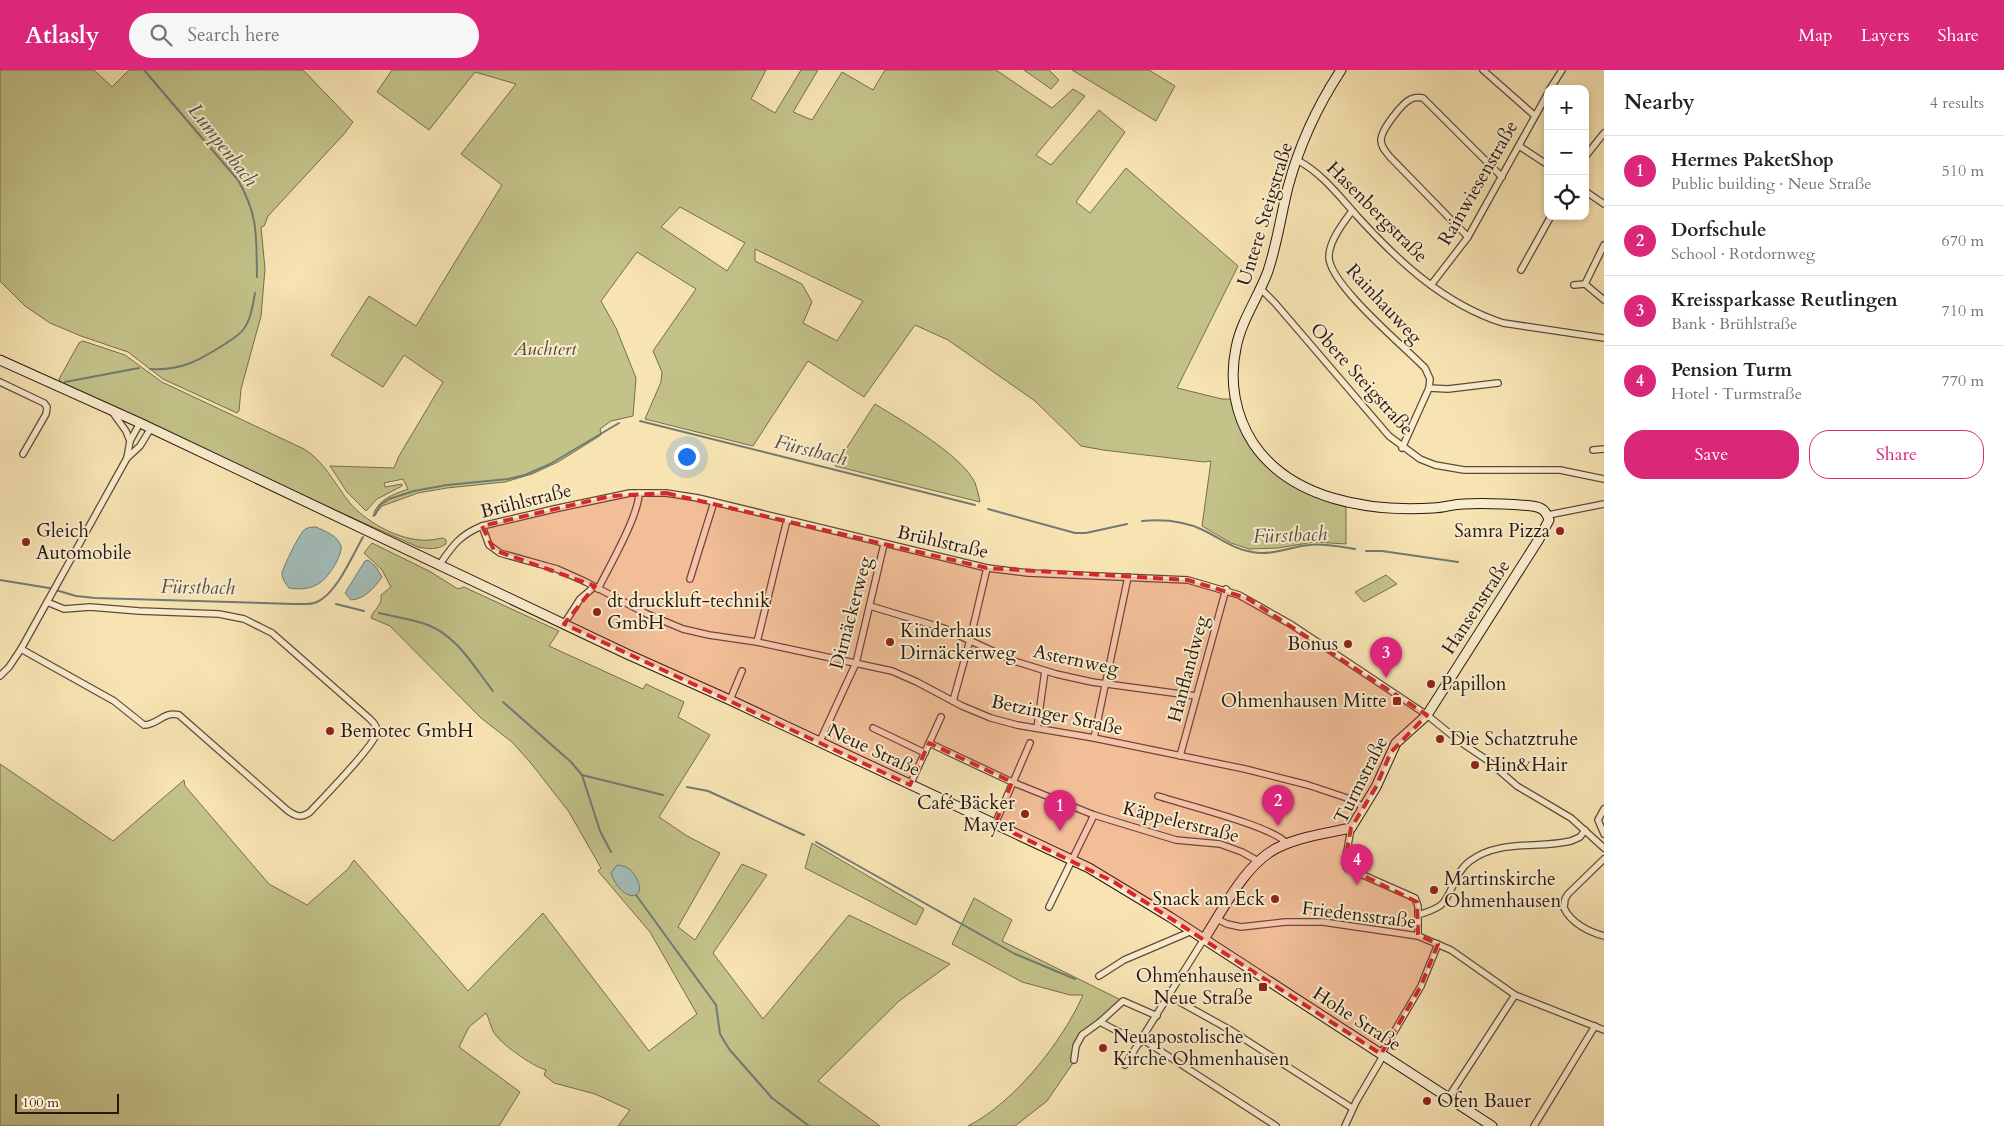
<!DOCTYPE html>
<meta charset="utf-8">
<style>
:root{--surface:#fff;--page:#f6f6f6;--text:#202124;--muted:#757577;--line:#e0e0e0;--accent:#db2777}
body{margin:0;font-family:Cardo,serif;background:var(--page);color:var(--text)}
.controls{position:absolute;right:15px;top:15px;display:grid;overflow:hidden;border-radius:10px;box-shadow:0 2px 8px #0003}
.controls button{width:45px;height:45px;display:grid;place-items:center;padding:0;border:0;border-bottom:1px solid var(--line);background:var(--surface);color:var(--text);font:25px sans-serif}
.scale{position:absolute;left:15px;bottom:12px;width:104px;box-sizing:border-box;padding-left:5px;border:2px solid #281811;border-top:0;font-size:14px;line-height:18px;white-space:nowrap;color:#281811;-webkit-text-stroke:4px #faedce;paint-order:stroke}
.you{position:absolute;left:686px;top:386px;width:18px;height:18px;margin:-12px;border:4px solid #fff;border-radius:50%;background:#1a73e8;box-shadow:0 0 0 8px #1a73e833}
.badge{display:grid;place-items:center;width:32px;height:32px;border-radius:50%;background:var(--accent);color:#fff;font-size:16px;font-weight:700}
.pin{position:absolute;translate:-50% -41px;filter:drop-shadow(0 1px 2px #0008)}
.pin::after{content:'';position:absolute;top:26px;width:18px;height:15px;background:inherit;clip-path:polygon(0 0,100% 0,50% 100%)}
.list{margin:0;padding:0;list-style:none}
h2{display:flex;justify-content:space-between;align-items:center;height:65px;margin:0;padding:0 20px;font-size:21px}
h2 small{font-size:16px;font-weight:400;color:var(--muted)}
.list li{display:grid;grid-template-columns:32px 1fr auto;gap:15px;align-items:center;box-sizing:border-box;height:70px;padding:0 20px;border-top:1px solid var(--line)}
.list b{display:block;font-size:19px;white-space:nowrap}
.list p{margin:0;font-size:16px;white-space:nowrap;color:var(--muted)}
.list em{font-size:16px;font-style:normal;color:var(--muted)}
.actions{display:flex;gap:10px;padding:15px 20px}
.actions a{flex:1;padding:11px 0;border:1px solid var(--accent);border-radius:20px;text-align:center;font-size:18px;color:var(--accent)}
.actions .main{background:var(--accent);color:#fff}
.icon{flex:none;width:28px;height:28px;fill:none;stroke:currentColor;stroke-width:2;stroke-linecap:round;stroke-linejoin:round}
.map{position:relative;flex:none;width:1604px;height:1056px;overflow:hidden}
header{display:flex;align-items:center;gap:30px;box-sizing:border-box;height:70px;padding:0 25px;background:var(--accent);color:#fff}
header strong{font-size:24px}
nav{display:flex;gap:28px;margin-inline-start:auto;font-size:18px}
.search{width:350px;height:45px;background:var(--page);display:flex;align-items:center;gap:12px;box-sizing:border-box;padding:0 18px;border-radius:28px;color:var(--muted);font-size:19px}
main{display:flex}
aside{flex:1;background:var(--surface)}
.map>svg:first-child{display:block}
</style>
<header>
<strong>Atlasly</strong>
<div class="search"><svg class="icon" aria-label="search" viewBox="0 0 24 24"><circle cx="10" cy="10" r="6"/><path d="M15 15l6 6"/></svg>Search here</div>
<nav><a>Map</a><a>Layers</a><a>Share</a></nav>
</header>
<main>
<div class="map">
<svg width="1604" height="1056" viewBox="0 0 1604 1056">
<rect width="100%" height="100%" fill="#f8e4b3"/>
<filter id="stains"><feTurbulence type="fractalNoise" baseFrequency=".004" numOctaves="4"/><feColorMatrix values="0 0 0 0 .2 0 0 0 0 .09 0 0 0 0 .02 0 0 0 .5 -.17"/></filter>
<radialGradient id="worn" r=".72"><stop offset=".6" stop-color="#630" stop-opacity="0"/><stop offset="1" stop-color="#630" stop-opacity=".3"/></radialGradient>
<g fill="#c3c289" stroke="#766d4d" fill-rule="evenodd">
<polygon points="0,0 94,0 112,17 129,0 303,0 353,52 344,64 268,146 264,156 261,157 265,199 261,246 241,319 239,341 237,343 163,309 128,282 81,266 50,253 25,236 0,211"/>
<path d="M392,0h374l-15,29 24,14 26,-43h17l-25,42 19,8 30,-48 31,18 12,-20h111l56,38 21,-19 12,7 -49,59 15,10 48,-55 26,22 -49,70 14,11 36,-45 112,98 -61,122 45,11h9l6,20 34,50 75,34v41l-32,-2 -36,6 -29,1 -18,-6 -29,-17 9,-65 -7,1 -101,-12 -22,-4 -46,-45 -87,-61 -33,-15 -51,72 -56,-36 -55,85 -108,-27 16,-37 1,-10 -9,-21 43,-62 -59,-37 -36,49 15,27 20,50 -3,38 -22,5 -11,8 1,6 -43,27 -26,12 -27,8 -58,6 -29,5 -36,13 -9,11c3,-17 21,-23 35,-28l-5,-10 -19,4 1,4 17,-3v2l-25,13 -11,12 -19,-19 -17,-26 64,2 5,-12 44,-74 -39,-27 -21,32 -52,-32 38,-59 47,30 86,-141 -41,-31 55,-70 -41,-12 -46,58 -52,-38zM680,137l65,36 -18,28 -66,-44zM755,179l108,52 -26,40 -34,-18 9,-21 -10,-18 -47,-23z"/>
<polygon points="1024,0 1049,0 1059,10 1051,19"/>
<polygon points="1072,0 1149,0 1175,16 1156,51"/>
<path d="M83,271l42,14 37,27 142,67c21,13 30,34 45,53 16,19 46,36 71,38 8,1 16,-1 23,-2l3,2v4c-9,6 -17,5 -28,3 -120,-52 -236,-111 -357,-163l-2,-5 20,-36z"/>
<path d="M875,334c26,16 88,52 100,79 2,6 4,13 5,19l-145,-36z"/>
<path d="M372,473l57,28 29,18 6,-2 95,44 -10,15 94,43 3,-5 38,18 -6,15 32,18 -51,82 28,19 33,17 -42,74 17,13 47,-76 25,11 -54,78 50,66 86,-104 101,49 -51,37 -81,80 62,45h-262l12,-16 -35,-16 -41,-11 -10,-8 2,-5c-14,-4 -47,-27 -53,-39 -3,-6 -4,-13 -7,-18l-17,14 -10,20 61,45 -21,34h-499v-362l113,77 71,-61 1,6 84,98 38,21 41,-36 6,-9 114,131 75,-78 106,138 48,-37 -47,-82 -52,-61 3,-3 -32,-56 -39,-50 -18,-20 -31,-24 -91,-92 -19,-8c2,-9 12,-12 10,-23l10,-8 -9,-17 -18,-17z"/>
<polygon points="1386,505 1397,514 1364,532 1355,522"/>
<polygon points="812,773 924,839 916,855 805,798"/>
<path d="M974,828l38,22 -10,21 121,60 -41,34 -9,28 -26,38 -32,25h-47c46,-23 95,-85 115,-131h-13l-48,-13 -70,-38z"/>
</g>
<g fill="#a2bcb8" stroke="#717a75">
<path d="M316,457c9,4 22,9 25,19 1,5 -2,10 -4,15 -11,21 -23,31 -48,27 -4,-5 -7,-9 -7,-15 1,-6 18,-40 22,-43 4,-3 8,-3 12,-3z"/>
<path d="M368,490l8,7 6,10c-8,11 -17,22 -31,23l-6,-7 20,-32z"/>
<path d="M617,795c8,1 13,3 17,9 18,27 -12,31 -23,-1z"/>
</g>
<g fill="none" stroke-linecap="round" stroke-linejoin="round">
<g stroke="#717a75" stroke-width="2">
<path d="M144,0l94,110c21,37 18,56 19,97"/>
<path d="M150,299c31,2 50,-9 75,-25 6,-4 14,-9 18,-14 8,-10 10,-26 12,-37"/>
<polyline points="65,312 139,298"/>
<polyline points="640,351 975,435"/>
<polyline points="988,439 1075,463 1086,463 1127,454"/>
<polyline points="375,445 380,435 389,429 414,421 447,415 508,409 525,405 550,394 619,353"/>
<path d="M1142,451c21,-2 42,0 61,9 17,8 30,19 49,22 20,4 37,-5 57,-7 15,-2 31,2 46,4"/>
<polyline points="1366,481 1382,481 1458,492"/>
<path d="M0,510l49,8 27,8 19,2 199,6c7,0 16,1 23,-2 20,-9 35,-46 46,-65"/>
<polyline points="336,534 364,541"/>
<path d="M379,543c16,4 34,6 49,12 30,12 46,42 65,66"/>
<polyline points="503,632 571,692 582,705 600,761 611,782"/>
<polyline points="582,705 663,725"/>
<polyline points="687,717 708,721 804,765"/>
<polyline points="816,772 1015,884 1075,909"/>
<polyline points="636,825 716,935 720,964 729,979 772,1028 809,1056"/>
</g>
<defs>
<g id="street">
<polyline points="1483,0 1534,45"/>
<polyline points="1550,19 1562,0"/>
<polyline points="1519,76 1548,95"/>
<polyline points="1585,87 1604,63"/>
<path d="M1297,90c25,13 42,36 61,57 41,45 86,87 145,106l101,15"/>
<polyline points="1585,121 1604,134"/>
<path d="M1352,141c-9,12 -22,29 -23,44 -3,27 76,92 96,113l5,11 -1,9 -27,60"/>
<path d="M1468,167l-78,-80c-4,-5 -9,-10 -9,-17 0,-10 21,-37 30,-41 4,-2 7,-2 12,-1l79,79"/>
<polyline points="1521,200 1551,146"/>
<polyline points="1585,214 1604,175"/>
<polyline points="1585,214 1604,230"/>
<polyline points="1431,215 1468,167 1548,23"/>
<polyline points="1574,215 1585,214"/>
<polyline points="1261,219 1275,233 1389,366 1420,389 1435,395 1464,400 1560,400 1604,409"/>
<polyline points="0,312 44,333 47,337 46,344 23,384"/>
<polyline points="1429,318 1448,319 1498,313"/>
<polyline points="113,343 126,361 130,371"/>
<polyline points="1593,380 1604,379"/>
<polyline points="127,388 130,371 140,353"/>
<polyline points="1548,445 1604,434"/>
<polyline points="482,456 489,475 500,483 557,499 586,512 647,544 683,559 709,565 757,572 892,601 917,612 962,636 991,648 1017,655 1094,668 1245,699 1308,715 1347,728 1364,737"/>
<path d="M440,494c13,-19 20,-29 42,-38l72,-17 76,-16h36l32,5 289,70 41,5 160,7 51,15 53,30 135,90 32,26 28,19 30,26 54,32 33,30"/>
<polyline points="690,509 714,432"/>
<path d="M598,519c11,-22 41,-74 41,-96"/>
<polyline points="870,536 943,558 1014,591 1056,604 1092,612 1196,626"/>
<polyline points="564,554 580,529 594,517"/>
<polyline points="757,572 787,450"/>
<path d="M21,579l93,52 30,24c14,0 19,-14 35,-10l108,95c8,6 14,9 23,2 11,-12 66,-68 67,-80 0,-6 -3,-9 -7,-13l-98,-86 -28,-14 -25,-5 -80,-3 -49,-4 -26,2 -17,-7"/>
<polyline points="0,606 9,597 21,579 127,388 140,376 151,358"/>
<polyline points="730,630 742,601"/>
<polyline points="953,631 970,570 987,498"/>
<polyline points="873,658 925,683"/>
<polyline points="1037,658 1045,601"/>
<polyline points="1094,668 1128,507"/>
<polyline points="819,673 856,593 884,474"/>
<polyline points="929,673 1012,712 1094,745 1176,770 1220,774 1242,782 1258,791"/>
<polyline points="1180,686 1226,519"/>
<polyline points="910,715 941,647"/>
<path d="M1158,726c24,8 118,31 129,48"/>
<polyline points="1604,739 1598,750 1604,764"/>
<polyline points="995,754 1030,673"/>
<polyline points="1351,758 1345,793 1347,798 1415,828 1418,836 1418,866"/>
<path d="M1604,789l-36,35 -3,5 -1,9c7,15 25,24 40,28"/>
<polyline points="1049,837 1094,745"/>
<path d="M1418,845c8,-3 19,-5 25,-12 10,-12 13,-32 27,-42 29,-22 68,-12 101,-20l9,-4 5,-7"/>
<polyline points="1217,849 1227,854 1241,857 1285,852 1323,852 1418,866 1451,880 1515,925 1604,960"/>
<polyline points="1099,906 1124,890 1192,861"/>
<polyline points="1169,926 1232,961 1352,1038"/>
<polyline points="1100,952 1140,973"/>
<polyline points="1142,969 1276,1056"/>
<polyline points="1381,984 1421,916 1438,874"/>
<polyline points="1074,990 1076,976 1082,965 1100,952 1123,931 1157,946"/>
<polyline points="1125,995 1204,869"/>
<polyline points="1448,1028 1515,925"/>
<polyline points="1345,1056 1356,1032 1383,986"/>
<polyline points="1534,1056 1595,956"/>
</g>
<g id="secondary">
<polyline points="0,290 140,353 627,584 730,630 1089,798 1170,847 1492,1056"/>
<path d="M1204,869c19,-29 41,-75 73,-91 22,-11 50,-15 74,-20l25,-41 20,-44 31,-28 112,-176 10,-19c-3,-10 -8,-13 -17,-14 -23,-2 -46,-3 -69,-2 -10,0 -19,4 -30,4 -63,4 -142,-8 -180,-65 -18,-28 -24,-62 -17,-95 5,-27 22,-50 32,-77 9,-27 13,-56 20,-84 11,-41 30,-82 53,-117"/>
</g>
</defs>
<use href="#street" stroke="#5c4b3a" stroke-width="8"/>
<use href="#secondary" stroke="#281811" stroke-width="11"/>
<use href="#street" stroke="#faedce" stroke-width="5.5"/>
<use href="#secondary" stroke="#faedce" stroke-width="9"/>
</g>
<path fill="#d62828" fill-opacity="0.2" stroke="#d62828" stroke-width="4" stroke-dasharray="10 6" stroke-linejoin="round" d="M666,423l321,75 201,12 59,18 180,117 -36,37 -15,35 -25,41 -7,38 73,36 1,33 20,9 -17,42 -40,68 -267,-172 -119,-58 17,-42 -83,-39 -19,42 -346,-161 31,-38 -101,-36 -12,-24 129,-30z"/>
<g fill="#8f2418" stroke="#faedce" stroke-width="2">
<circle cx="1560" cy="461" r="5"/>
<circle cx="26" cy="472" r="5"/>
<circle cx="597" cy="542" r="5"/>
<circle cx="890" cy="572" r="5"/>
<circle cx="1348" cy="574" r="5"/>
<circle cx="1431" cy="614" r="5"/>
<rect x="1392" y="626" width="10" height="10" rx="2.5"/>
<circle cx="330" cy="661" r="5"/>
<circle cx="1440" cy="669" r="5"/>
<circle cx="1475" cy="695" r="5"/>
<circle cx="1025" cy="744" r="5"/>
<circle cx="1434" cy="820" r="5"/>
<circle cx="1275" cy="829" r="5"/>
<rect x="1258" y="912" width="10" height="10" rx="2.5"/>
<circle cx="1103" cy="978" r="5"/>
<circle cx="1427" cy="1031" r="5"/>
</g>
<g text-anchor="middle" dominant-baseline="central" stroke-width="4" stroke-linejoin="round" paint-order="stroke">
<g font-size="19" fill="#281811" stroke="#faedce">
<text transform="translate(1478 113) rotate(-60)">Rainwiesenstraße</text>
<text transform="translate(1377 142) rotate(45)">Hasenbergstraße</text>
<text transform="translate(1265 144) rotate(-73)">Untere Steigstraße</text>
<text transform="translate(1384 234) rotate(47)">Rainhauweg</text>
<text transform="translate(1362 309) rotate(48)">Obere Steigstraße</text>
<text transform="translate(526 431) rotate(-14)">Brühlstraße</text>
<text transform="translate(943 472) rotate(13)">Brühlstraße</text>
<text transform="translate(1476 537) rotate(-57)">Hansenstraße</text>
<text transform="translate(851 543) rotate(-75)">Dirnäckerweg</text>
<text transform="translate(1076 590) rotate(12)">Asternweg</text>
<text transform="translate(1188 599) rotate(-75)">Hanflandweg</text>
<text transform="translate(1057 645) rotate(12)">Betzinger Straße</text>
<text transform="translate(874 680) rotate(25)">Neue Straße</text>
<text transform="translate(1361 710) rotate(-63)">Turmstraße</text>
<text transform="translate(1181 752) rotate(14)">Käppelerstraße</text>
<text transform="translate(1359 845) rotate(7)">Friedensstraße</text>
<text transform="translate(1357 949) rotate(33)">Hohe Straße</text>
</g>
<g font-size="19" font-style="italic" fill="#564b35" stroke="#faedce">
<text x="545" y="279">Auchtert</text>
</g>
<g font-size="19" fill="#281811" stroke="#faedce" text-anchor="start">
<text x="36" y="461">Gleich<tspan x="36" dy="22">Automobile</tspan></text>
<text x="1550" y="461" text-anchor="end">Samra Pizza</text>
<text x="607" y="531">dt druckluft-technik<tspan x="607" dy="22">GmbH</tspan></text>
<text x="900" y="561">Kinderhaus<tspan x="900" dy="22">Dirnäckerweg</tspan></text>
<text x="1338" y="574" text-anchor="end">Bonus</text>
<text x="1441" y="614">Papillon</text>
<text x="1387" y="631" text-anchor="end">Ohmenhausen Mitte</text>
<text x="340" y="661">Bemotec GmbH</text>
<text x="1450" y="669">Die Schatztruhe</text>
<text x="1485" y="695">Hin&amp;Hair</text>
<text x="1015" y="733" text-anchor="end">Café Bäcker<tspan x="1015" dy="22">Mayer</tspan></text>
<text x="1444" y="809">Martinskirche<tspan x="1444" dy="22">Ohmenhausen</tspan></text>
<text x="1265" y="829" text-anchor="end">Snack am Eck</text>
<text x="1253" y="906" text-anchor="end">Ohmenhausen<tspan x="1253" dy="22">Neue Straße</tspan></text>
<text x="1113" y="967">Neuapostolische<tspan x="1113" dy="22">Kirche Ohmenhausen</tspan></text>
<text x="1437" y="1031">Ofen Bauer</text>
</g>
<g font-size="20" font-style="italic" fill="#53514b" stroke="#faedce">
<text transform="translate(223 75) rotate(52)">Lumpenbach</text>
<text transform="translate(811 380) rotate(14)">Fürstbach</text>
<text transform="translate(1290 465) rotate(-2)">Fürstbach</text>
<text transform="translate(198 517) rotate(1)">Fürstbach</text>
</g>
</g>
<rect width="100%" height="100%" filter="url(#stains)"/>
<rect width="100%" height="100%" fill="url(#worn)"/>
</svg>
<div class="controls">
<button>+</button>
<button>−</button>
<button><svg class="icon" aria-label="locate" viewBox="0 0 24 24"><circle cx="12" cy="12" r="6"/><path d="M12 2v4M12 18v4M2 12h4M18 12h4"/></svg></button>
</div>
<div class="scale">100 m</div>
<div class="you"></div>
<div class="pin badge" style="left:1060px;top:761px">1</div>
<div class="pin badge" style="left:1278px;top:756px">2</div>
<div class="pin badge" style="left:1386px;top:608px">3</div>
<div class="pin badge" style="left:1357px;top:815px">4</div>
</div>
<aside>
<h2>Nearby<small>4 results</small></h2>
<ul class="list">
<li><span class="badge">1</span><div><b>Hermes PaketShop</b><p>Public building · Neue Straße</p></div><em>510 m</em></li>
<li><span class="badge">2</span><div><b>Dorfschule</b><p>School · Rotdornweg</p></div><em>670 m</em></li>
<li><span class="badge">3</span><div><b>Kreissparkasse Reutlingen</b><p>Bank · Brühlstraße</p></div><em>710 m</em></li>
<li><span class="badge">4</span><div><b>Pension Turm</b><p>Hotel · Turmstraße</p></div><em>770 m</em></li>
</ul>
<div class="actions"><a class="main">Save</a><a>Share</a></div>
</aside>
</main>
